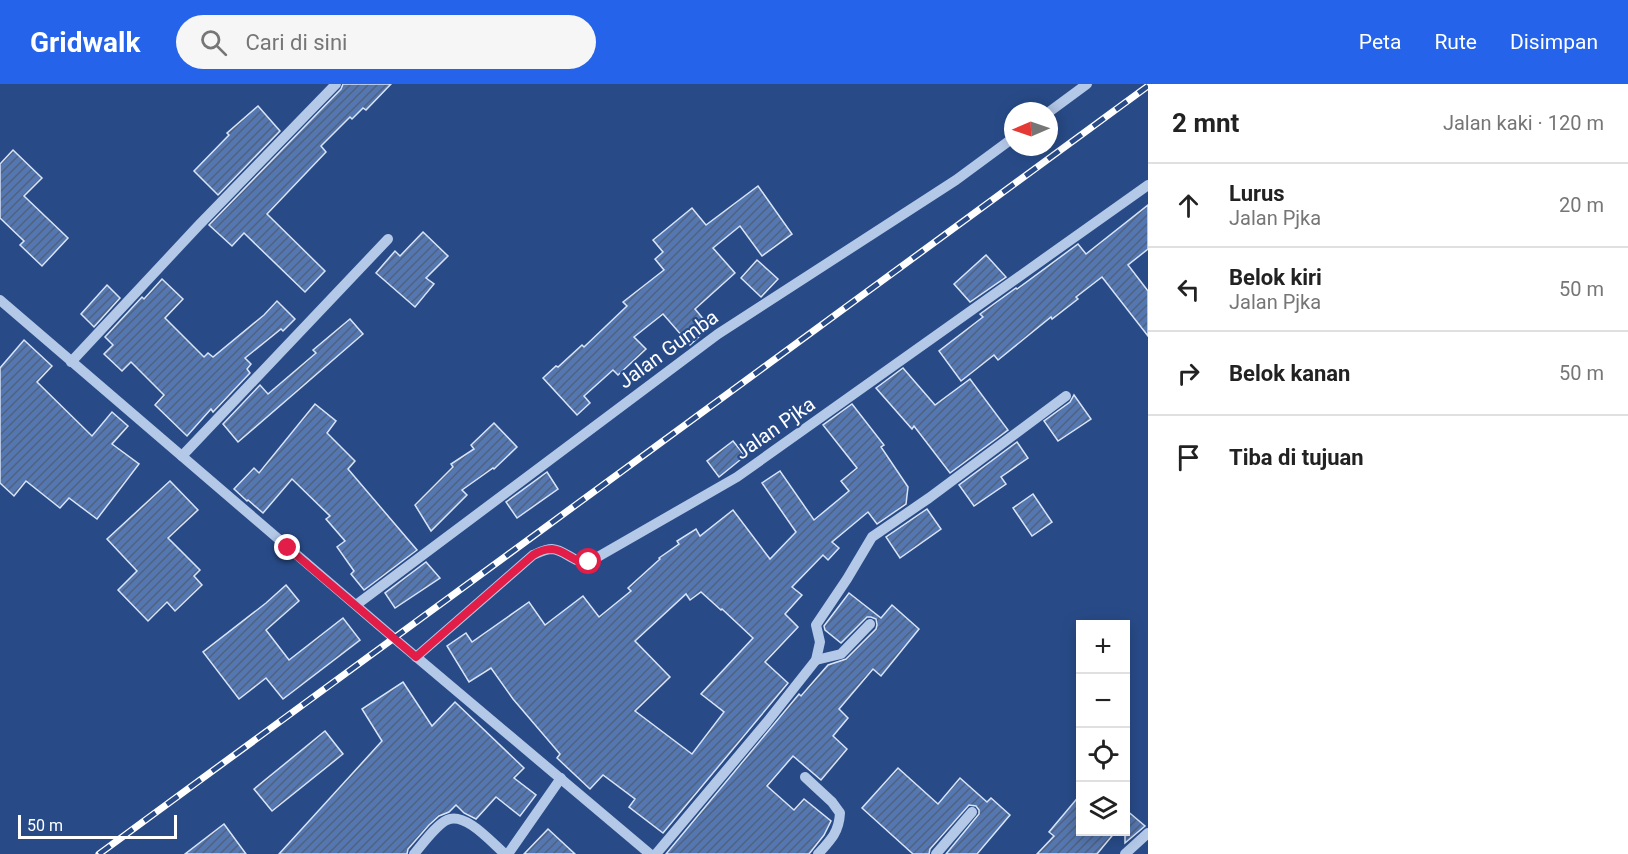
<!DOCTYPE html>
<html lang="id">
<meta charset="utf-8">
<style>
:root{--surface:#fff;--page:#f6f6f6;--text:#222;--muted:#767676;--line:#e0e0e0;--accent:#2563eb}
body{margin:0;font-family:Roboto,sans-serif;background:var(--page);color:var(--text)}
.controls{position:absolute;right:18px;bottom:18px;display:grid;overflow:hidden;border-radius:0px;box-shadow:0 3px 15px #0003}
.controls button{width:54px;height:54px;display:grid;place-items:center;padding:0;border:0;border-bottom:2px solid var(--line);background:var(--surface);color:var(--text);font:30px sans-serif}
.compass{position:absolute;left:1004px;top:18px;width:54px;height:54px;border-radius:50%;background:var(--surface);box-shadow:0 3px 15px #0003;rotate:268deg}
.scale{position:absolute;left:18px;bottom:15px;width:159px;box-sizing:border-box;padding-left:6px;border:3px solid #fff;border-top:0;font-size:16px;line-height:21px;white-space:nowrap;color:#fff;-webkit-text-stroke:4px #284b88;paint-order:stroke}
.stop{position:absolute;width:18px;height:18px;margin:-14px;border:4px solid #e11d48;border-radius:50%;background:#fff}
.stop.end{background:#e11d48;border-color:#fff;box-shadow:0 2px 6px #0008}
.list{margin:0;padding:0;list-style:none}
h2{display:flex;justify-content:space-between;align-items:center;height:78px;margin:0;padding:0 24px;font-size:26px}
h2 small{font-size:20px;font-weight:400;color:var(--muted)}
.list li{display:grid;grid-template-columns:39px 1fr auto;gap:18px;align-items:center;box-sizing:border-box;height:84px;padding:0 24px;border-top:2px solid var(--line)}
.list b{display:block;font-size:22px;white-space:nowrap}
.list p{margin:0;font-size:20px;white-space:nowrap;color:var(--muted)}
.list em{font-size:20px;font-style:normal;color:var(--muted)}
.icon{flex:none;width:33px;height:33px;fill:none;stroke:currentColor;stroke-width:2;stroke-linecap:round;stroke-linejoin:round}
.map{position:relative;flex:none;width:1148px;height:770px;overflow:hidden}
header{display:flex;align-items:center;gap:36px;box-sizing:border-box;height:84px;padding:0 30px;background:var(--accent);color:#fff}
header strong{font-size:28px}
nav{display:flex;gap:33px;margin-inline-start:auto;font-size:21px}
.search{width:420px;height:54px;background:var(--page);display:flex;align-items:center;gap:15px;box-sizing:border-box;padding:0 21px;border-radius:33px;color:var(--muted);font-size:22px}
main{display:flex}
aside{flex:1;background:var(--surface)}
.map>svg:first-child{display:block}
</style>
<header>
<strong>Gridwalk</strong>
<div class="search"><svg class="icon" aria-label="search" viewBox="0 0 24 24"><circle cx="10" cy="10" r="6"/><path d="M15 15l6 6"/></svg>Cari di sini</div>
<nav><a>Peta</a><a>Rute</a><a>Disimpan</a></nav>
</header>
<main>
<div class="map">
<svg width="1148" height="770" viewBox="0 0 1148 770">
<defs>
<pattern id="building-hatch" width="6" height="6" patternUnits="userSpaceOnUse" patternTransform="scale(1.5)"><rect width="6" height="6" fill="#5577b1"/><path d="M-1 1l2-2M0 6l6-6M5 7l2-2" fill="none" stroke="#50627e"/></pattern>
</defs>
<rect width="100%" height="100%" fill="#284b88"/>
<g fill="url(#building-hatch)" stroke="#d8e4f7" stroke-width="1.5" fill-rule="evenodd">
<polygon points="343,0 391,0 366,26 363,24 352,35 350,33 321,62 326,68 267,130 325,187 305,208 244,149 232,162 209,141 341,5"/>
<polygon points="258,22 280,47 218,111 194,87 229,51 227,49"/>
<polygon points="13,66 42,94 24,112 68,154 42,182 20,161 24,157 0,134 0,80"/>
<polygon points="758,102 792,150 762,172 740,142 713,164 735,189 695,225 710,243 690,261 663,230 634,253 646,265 618,291 613,286 584,312 590,319 577,331 543,294 556,282 558,283 582,261 584,263 627,222 623,218 664,186 655,175 663,168 653,156 692,124 706,141"/>
<polygon points="1148,121 1148,165 1128,181 1148,207 1148,252 1102,193 1076,213 1078,215 1052,235 1051,233 998,276 994,271 961,297 939,267 983,233 980,230 1016,204 1017,205 1078,160 1086,170"/>
<polygon points="423,148 448,172 426,194 434,200 415,223 376,189 395,167 400,172"/>
<polygon points="986,171 1006,193 970,218 954,200"/>
<polygon points="757,176 778,195 761,213 741,194"/>
<polygon points="162,195 183,215 165,234 204,273 208,269 213,273 264,231 277,217 295,235 283,247 281,245 245,274 251,280 247,285 250,289 213,328 211,325 187,352 155,321 164,311 131,278 122,287 104,270 113,261 105,253 142,213 144,215"/>
<polygon points="107,201 120,214 94,243 81,230"/>
<polygon points="350,235 363,250 238,358 223,340 260,301 268,310 316,269 313,266"/>
<polygon points="24,256 52,282 37,298 92,352 112,328 128,342 112,360 139,380 97,435 69,414 60,424 26,397 14,412 0,399 0,284"/>
<polygon points="903,284 935,321 970,295 1008,346 950,389 914,342 912,345 876,304"/>
<polygon points="1074,311 1091,335 1058,357 1044,337 1070,318"/>
<polygon points="315,320 336,337 327,349 355,377 348,385 417,466 364,506 351,490 354,487 337,463 345,457 326,435 330,432 292,395 263,429 248,416 247,417 234,405 254,384 259,389"/>
<path d="M852,320l32,41 -3,2 27,40 -2,17 -29,20 -9,-12 -36,30 7,6 -11,12 -5,-5 -31,32 10,8 -17,19 13,13 -33,35 23,21 -125,150 -34,-26 6,-8 -32,-24 -13,14 -33,-31 3,-4 -47,-55 -22,-31 -22,14 -22,-36 19,-13 6,9 57,-40 16,23 38,-29 16,21 32,-26 -3,-3 32,-29 -1,-1 20,-14 -2,-3 19,-12 4,7 33,-26 37,49 26,-27 -34,-49 18,-12 34,49 35,-29 -8,-10 16,-13 -34,-43zM701,508l20,18 1,-1 31,29 -52,56 23,18 -32,42 -57,-43 35,-34 -35,-36 51,-47 4,6z"/>
<polygon points="494,339 517,363 494,385 493,384 462,406 467,411 431,447 415,421 453,383 451,380 474,365 471,361"/>
<polygon points="733,357 745,372 719,393 707,377"/>
<polygon points="1017,358 1028,374 1001,393 1006,400 974,422 959,401"/>
<polygon points="547,388 558,405 517,434 506,418"/>
<polygon points="170,397 198,426 168,454 200,486 194,492 202,501 175,527 167,518 148,537 118,506 137,487 107,455"/>
<polygon points="1033,410 1052,438 1032,452 1013,424"/>
<polygon points="927,425 941,445 900,474 886,453"/>
<polygon points="426,478 440,494 395,524 385,509"/>
<polygon points="286,501 299,517 266,546 289,576 343,534 360,556 283,615 266,594 239,615 203,568 266,519"/>
<polygon points="849,509 881,534 892,521 919,545 881,592 873,585 839,625 848,634 833,652 847,665 821,696 793,672 767,702 794,726 804,715 831,737 824,751 809,770 666,770 799,610 801,612 828,581 846,575 876,545 877,541 876,535 871,533 867,533 841,559 825,546 824,542"/>
<polygon points="403,598 432,642 455,618 524,684 514,694 536,711 520,732 496,713 476,735 464,729 456,721 449,728 439,732 429,741 408,765 407,770 279,770 382,657 362,625"/>
<polygon points="325,647 343,670 272,727 254,705"/>
<polygon points="898,684 938,720 960,694 987,718 991,714 1010,731 977,770 946,770 979,730 979,726 976,722 969,721 930,765 929,770 913,770 862,724"/>
<polygon points="1080,711 1080,747 1116,747 1097,770 1037,770 1054,752 1049,748"/>
<polygon points="1125,725 1145,742 1125,759"/>
<polygon points="224,740 246,770 185,770"/>
<polygon points="548,745 575,770 524,770"/>
</g>
<g fill="none" stroke-linecap="round" stroke-linejoin="round">
<g stroke="#b4c8e8" stroke-width="10">
<polyline points="1049,28 1087,0"/>
<polyline points="0,216 395,555 650,770"/>
<polyline points="71,278 199,141 336,0"/>
<polyline points="182,372 388,155"/>
<polyline points="356,521 718,250 956,96 1013,54"/>
<path d="M416,573l117,-102c5,-2 12,-6 19,-6 14,1 22,15 37,13l148,-85 411,-292"/>
<polyline points="816,576 841,570 870,540"/>
<path d="M805,693l27,25 8,11c-1,19 -9,27 -22,41"/>
<path d="M414,770c8,-9 22,-29 33,-34 18,-9 45,23 58,34"/>
<polyline points="508,770 561,694"/>
<polyline points="656,770 767,638 816,576 820,558 816,541 847,495 872,453 929,414 1066,312"/>
<polyline points="936,770 972,728"/>
<polyline points="1125,770 1148,749"/>
</g>
<defs>
<polyline id="rail" points="99,770 1148,2"/>
</defs>
<use href="#rail" stroke="#fff" stroke-width="7"/>
<use href="#rail" stroke="#284b88" stroke-width="4.5" stroke-dasharray="14" stroke-linecap="butt"/>
</g>
<g fill="none" stroke-linecap="round" stroke-linejoin="round">
<path stroke="#e11d48" stroke-width="8" d="M288,464l128,109 117,-102c5,-3 12,-6 19,-6 14,1 22,15 37,13"/>
</g>
<g text-anchor="middle" dominant-baseline="central" stroke-width="4.5" stroke-linejoin="round" paint-order="stroke">
<g font-size="20" fill="#fff" stroke="#284b88">
<text transform="translate(668 265) rotate(-36)">Jalan Gumba</text>
<text transform="translate(775 344) rotate(-35)">Jalan Pjka</text>
</g>
</g>
</svg>
<div class="controls">
<button>+</button>
<button>−</button>
<button><svg class="icon" aria-label="locate" viewBox="0 0 24 24"><circle cx="12" cy="12" r="6"/><path d="M12 2v4M12 18v4M2 12h4M18 12h4"/></svg></button>
<button><svg class="icon" aria-label="layers" viewBox="0 0 24 24"><path d="M12 4l9 5-9 5-9-5zM3 14l9 5 9-5"/></svg></button>
</div>
<svg class="compass" viewBox="-18 -18 36 36"><path d="M0-13l5 13h-10z" fill="#e53935"/><path d="M0 13l5-13h-10z" fill="#767676"/></svg>
<div class="scale">50 m</div>
<div class="stop" style="left:589px;top:478px"></div>
<div class="stop end" style="left:288px;top:464px"></div>
</div>
<aside>
<h2>2 mnt<small>Jalan kaki · 120 m</small></h2>
<ul class="list">
<li><svg class="icon" aria-label="ahead" viewBox="0 0 24 24"><path d="M12 20V5M6 11l6-6 6 6"/></svg><div><b>Lurus</b><p>Jalan Pjka</p></div><em>20 m</em></li>
<li><svg class="icon" aria-label="left" viewBox="0 0 24 24"><path d="M17 20v-9H6M10 6l-5 5 5 5"/></svg><div><b>Belok kiri</b><p>Jalan Pjka</p></div><em>50 m</em></li>
<li><svg class="icon" aria-label="right" viewBox="0 0 24 24"><path d="M7 20v-9h11M14 6l5 5-5 5"/></svg><div><b>Belok kanan</b></div><em>50 m</em></li>
<li><svg class="icon" aria-label="arrive" viewBox="0 0 24 24"><path d="M6 21V4h12l-3 4 3 4H6"/></svg><div><b>Tiba di tujuan</b></div></li>
</ul>
</aside>
</main>
